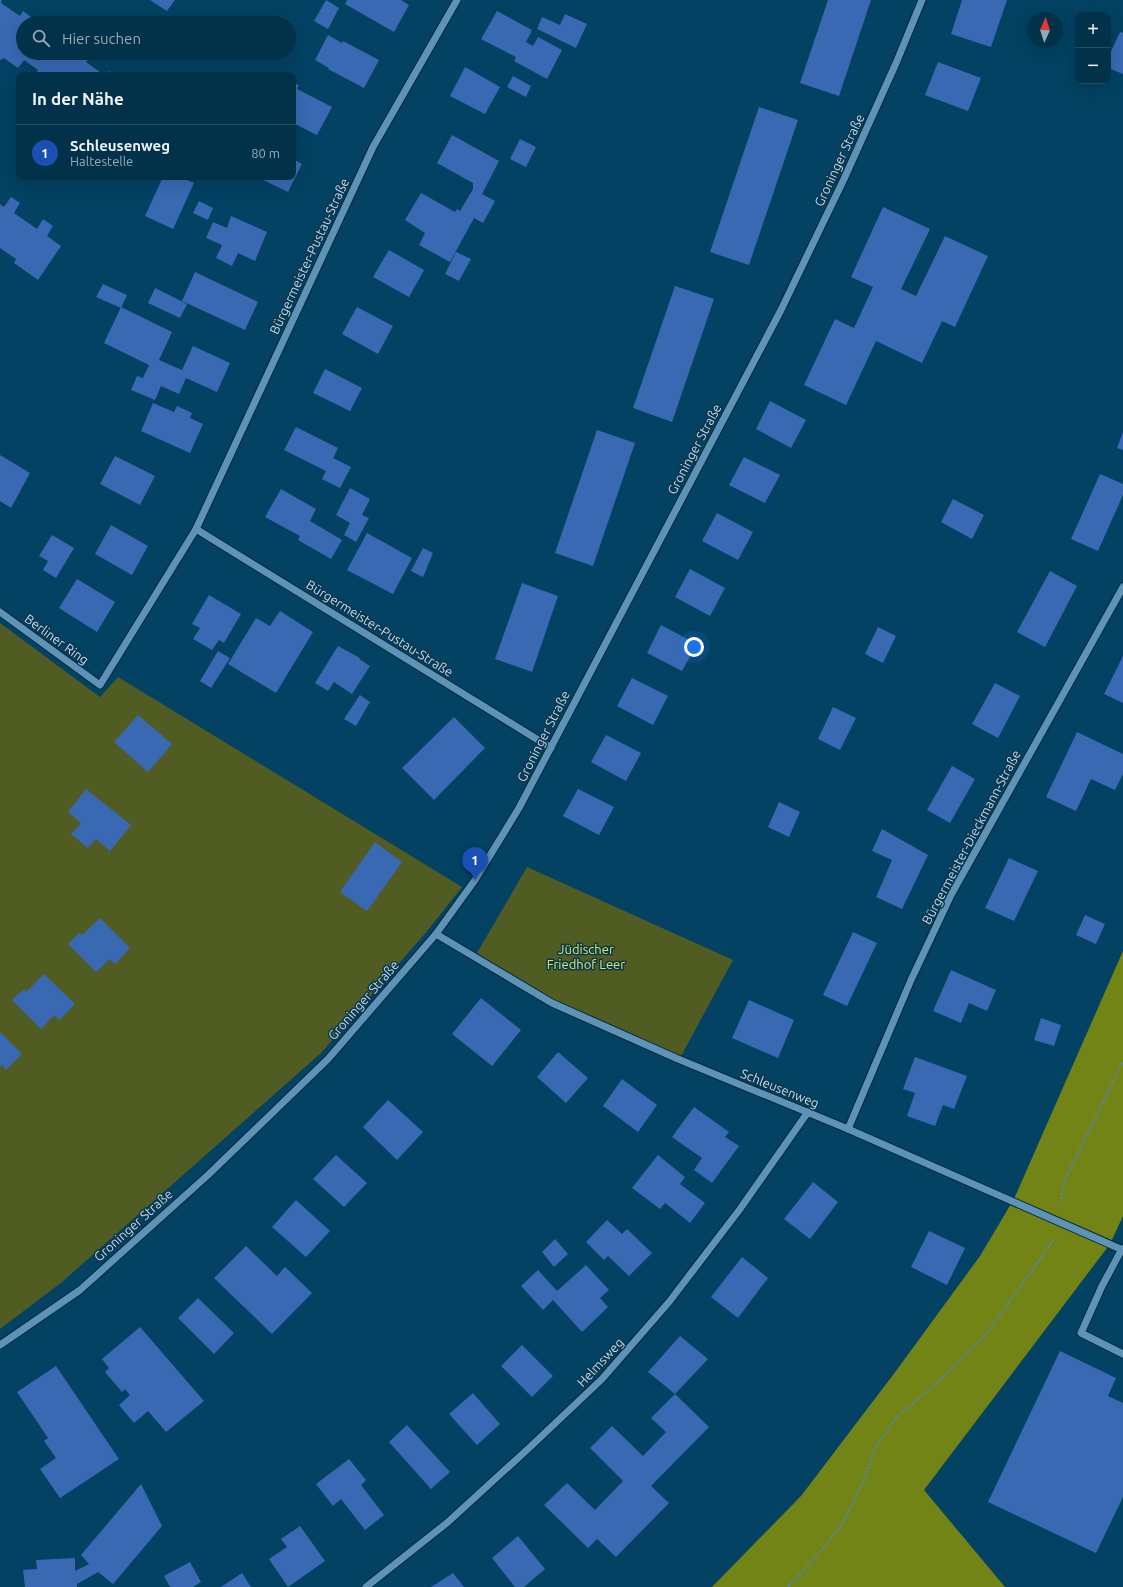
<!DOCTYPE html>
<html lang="de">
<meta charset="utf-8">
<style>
:root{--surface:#02324a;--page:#103e54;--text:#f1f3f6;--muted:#96aab5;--line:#234d62;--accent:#95b2f1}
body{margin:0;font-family:Ubuntu,sans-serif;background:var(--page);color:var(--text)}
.controls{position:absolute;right:12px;top:12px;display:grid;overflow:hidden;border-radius:8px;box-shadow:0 4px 16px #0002}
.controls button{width:36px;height:36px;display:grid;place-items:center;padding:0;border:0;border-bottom:1px solid var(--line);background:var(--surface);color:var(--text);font:20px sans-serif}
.compass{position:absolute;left:1027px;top:12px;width:36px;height:36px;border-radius:50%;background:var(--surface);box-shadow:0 4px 16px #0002;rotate:3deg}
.you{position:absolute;left:694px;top:647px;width:14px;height:14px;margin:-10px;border:3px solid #fff;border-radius:50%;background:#1a73e8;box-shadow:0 0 0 6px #1a73e833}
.badge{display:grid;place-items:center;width:26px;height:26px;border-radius:50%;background:var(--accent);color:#fff;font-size:13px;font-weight:700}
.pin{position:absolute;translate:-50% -33px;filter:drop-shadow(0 1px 2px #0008)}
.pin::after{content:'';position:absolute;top:21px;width:14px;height:12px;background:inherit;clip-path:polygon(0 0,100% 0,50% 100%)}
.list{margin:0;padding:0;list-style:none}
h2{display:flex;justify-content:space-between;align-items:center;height:52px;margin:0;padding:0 16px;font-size:17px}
h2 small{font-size:13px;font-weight:400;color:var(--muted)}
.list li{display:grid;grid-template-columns:26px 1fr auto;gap:12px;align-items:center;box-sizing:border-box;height:56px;padding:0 16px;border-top:1px solid var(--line)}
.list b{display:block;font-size:15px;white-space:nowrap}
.list p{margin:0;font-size:13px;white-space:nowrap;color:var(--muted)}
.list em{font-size:13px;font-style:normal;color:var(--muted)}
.icon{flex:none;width:22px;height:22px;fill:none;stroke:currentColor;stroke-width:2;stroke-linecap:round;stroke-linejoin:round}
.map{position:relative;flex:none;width:1123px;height:1587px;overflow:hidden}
.search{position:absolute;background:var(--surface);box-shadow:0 4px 16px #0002;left:16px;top:16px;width:280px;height:44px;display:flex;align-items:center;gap:10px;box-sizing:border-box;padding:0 14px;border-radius:22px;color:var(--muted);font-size:15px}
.panel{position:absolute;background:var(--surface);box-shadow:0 4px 16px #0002;left:16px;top:72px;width:280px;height:108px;border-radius:8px}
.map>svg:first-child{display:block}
</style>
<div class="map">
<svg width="1123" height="1587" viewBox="0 0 1123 1587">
<rect width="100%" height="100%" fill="#034262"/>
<g fill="#515c23">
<polygon points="0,623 100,697 118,677 462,887 428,930 321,1053 62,1282 0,1329"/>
<polygon points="527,867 733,960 680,1058 554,1004 477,953"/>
</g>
<polygon fill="#738416" points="1123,951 1123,1216 1110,1244 924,1490 1005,1587 712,1587 801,1496 896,1371 980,1256 1014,1199"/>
<g fill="#3969b3">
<polygon points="0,0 2,0 1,3 20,16 23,11 32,18 28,23 23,23 23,53 73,53 77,56 79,53 83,53 90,57 86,62 104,75 35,75 38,70 24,60 18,68 4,58 0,60"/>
<polygon points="150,0 175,0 167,11"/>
<polygon points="326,0 339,8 328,29 314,21"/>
<polygon points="347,0 401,0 409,5 394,32 345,4"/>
<polygon points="828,0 871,0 839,96 800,83"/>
<polygon points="962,0 1007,0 991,47 951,34"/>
<polygon points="497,11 532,30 526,42 533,46 538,37 562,50 547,79 514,61 516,57 481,39"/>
<polygon points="565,14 587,24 576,48 537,29 542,17 560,25"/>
<polygon points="1120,32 1123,33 1123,74 1108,68 1108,58"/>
<polygon points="328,35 342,43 343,41 379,60 364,88 328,69 329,68 315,60"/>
<polygon points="938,62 981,78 968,111 925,95"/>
<polygon points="465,67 500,87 485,114 450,96"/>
<polygon points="109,71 115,75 106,75"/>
<polygon points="513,76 531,86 526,97 507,87"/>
<polygon points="293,83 299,85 297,89 332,107 317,135 293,123"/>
<polygon points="759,107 798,120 749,265 710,252"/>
<polygon points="452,135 499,161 482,194 495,201 483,223 474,218 450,262 419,245 425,233 405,220 421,193 455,212 457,209 460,211 473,189 473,183 437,163"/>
<polygon points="520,139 536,147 526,167 510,159"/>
<polygon points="293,159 302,164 288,192 257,177 293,177"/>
<polygon points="163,177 180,177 194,183 173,229 145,216"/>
<polygon points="11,197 20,203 14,213 37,229 43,219 53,226 47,236 61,246 38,280 14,263 16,259 0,248 0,204 4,207"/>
<polygon points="199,201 213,208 208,220 193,213"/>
<polygon points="883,207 930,229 901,289 916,296 945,236 988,256 955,327 942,321 922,363 876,341 846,405 804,385 835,319 854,328 873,287 851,277"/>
<polygon points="231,216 267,232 255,261 238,253 232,266 216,258 222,245 206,238 213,222 227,228"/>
<polygon points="389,250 424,270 409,297 373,277"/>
<polygon points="456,252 471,259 459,281 445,274"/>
<polygon points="195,272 258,302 245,330 182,301"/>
<polygon points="103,284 127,295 121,308 96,297"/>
<polygon points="675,286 714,299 672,422 633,408"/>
<polygon points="155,288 187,304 180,318 148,303"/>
<polygon points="121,307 172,332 159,360 182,370 193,346 230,363 217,392 186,378 179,394 161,386 155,400 131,390 137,376 143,378 149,365 104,343"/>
<polygon points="357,307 393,326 378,354 342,334"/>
<polygon points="325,369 362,388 350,411 313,393"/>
<polygon points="770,401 806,420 791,448 756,429"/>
<polygon points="153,403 174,412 177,406 192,413 190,418 203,424 190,453 141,431"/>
<polygon points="296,427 338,448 333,458 351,467 340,488 322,479 326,471 284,450"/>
<polygon points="597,430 635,443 593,566 555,553"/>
<polygon points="1123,432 1123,450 1117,448"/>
<polygon points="0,455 30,473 11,508 0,501"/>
<polygon points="115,456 155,476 140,505 100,484"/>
<polygon points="744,457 780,475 765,503 729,485"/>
<polygon points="1100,474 1123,484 1123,495 1098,551 1071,539"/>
<polygon points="350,488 370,499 362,515 369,518 356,542 344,535 350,523 336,515"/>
<polygon points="281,489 316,509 310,521 342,540 331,559 298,540 300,536 265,517"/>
<polygon points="953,499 984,515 972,539 941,522"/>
<polygon points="717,513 753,532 738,560 702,541"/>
<polygon points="111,525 148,546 132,575 95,554"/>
<polygon points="367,533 412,558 393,594 347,570"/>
<polygon points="52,535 74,548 56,578 43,570 48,561 39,556"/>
<polygon points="423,548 433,553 423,577 411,571"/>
<polygon points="690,569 725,588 710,616 675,597"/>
<polygon points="1050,571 1077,586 1045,647 1017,632"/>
<polygon points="77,579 115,602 97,632 59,608"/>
<polygon points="522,583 558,596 532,672 495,659"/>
<polygon points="209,595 241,614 224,643 219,640 212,650 193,639 200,628 192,624"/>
<polygon points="280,611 313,632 276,693 228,664 256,618 270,626"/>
<polygon points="661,625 697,644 682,671 647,653"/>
<polygon points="878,627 896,636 883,663 865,654"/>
<polygon points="338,646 360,658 359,659 370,666 352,694 334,682 328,691 315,683"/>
<polygon points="218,651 230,658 211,688 200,681"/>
<polygon points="1123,656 1123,703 1104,694"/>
<polygon points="632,678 668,696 653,725 617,706"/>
<polygon points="995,683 1020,696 998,738 972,724"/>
<polygon points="360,695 370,702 356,726 344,719"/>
<polygon points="833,707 856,718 840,750 818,739"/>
<polygon points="138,715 172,744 148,772 114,742"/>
<polygon points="454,717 485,748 434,800 402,768"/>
<polygon points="1077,732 1123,754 1123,774 1115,790 1091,779 1076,811 1046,797"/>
<polygon points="606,735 641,753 626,781 591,762"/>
<polygon points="952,766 975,779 950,823 927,810"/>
<polygon points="86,789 131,825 110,851 96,839 88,848 71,834 81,823 68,812"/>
<polygon points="578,789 614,807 599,835 563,816"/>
<polygon points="779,802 800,812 789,837 768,827"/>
<polygon points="882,829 928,855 902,909 876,897 892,860 872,851"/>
<polygon points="375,842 402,862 367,911 340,892"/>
<polygon points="1009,858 1038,871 1014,921 985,908"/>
<polygon points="1085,915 1105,924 1096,944 1076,935"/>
<polygon points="100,918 130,948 115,964 110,959 96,972 68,944 79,933 82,935"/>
<polygon points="853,932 877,943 847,1006 823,995"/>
<polygon points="951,970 996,990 987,1011 969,1003 961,1023 933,1011"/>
<polygon points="44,974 75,1004 59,1020 54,1015 41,1029 12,1000 24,989 26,992"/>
<polygon points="481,998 521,1030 492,1066 452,1034"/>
<polygon points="749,1000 794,1020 778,1058 732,1038"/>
<polygon points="1041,1018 1061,1025 1054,1046 1034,1040"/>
<polygon points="0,1032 22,1054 6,1070 2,1065 0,1067"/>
<polygon points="558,1052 588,1078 566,1103 537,1077"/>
<polygon points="915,1057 967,1076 954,1109 943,1105 935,1126 907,1116 915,1093 903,1089"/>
<polygon points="622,1079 657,1105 638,1132 603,1106"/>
<polygon points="388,1100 423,1132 397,1160 363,1127"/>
<polygon points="694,1107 729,1132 725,1137 739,1146 712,1183 694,1170 702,1158 672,1137"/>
<polygon points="336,1155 367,1183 344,1207 313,1179"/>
<polygon points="658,1155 685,1177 680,1184 705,1203 690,1223 665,1203 660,1209 632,1188"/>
<polygon points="813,1182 838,1202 810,1239 784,1219"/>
<polygon points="296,1200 330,1231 306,1257 272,1227"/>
<polygon points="607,1220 622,1234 627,1229 652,1253 629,1276 608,1256 604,1260 586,1242"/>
<polygon points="929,1231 965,1248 947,1285 911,1267"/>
<polygon points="555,1239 568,1254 554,1267 542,1252"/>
<polygon points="246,1246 277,1276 285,1267 312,1293 272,1334 214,1278"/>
<polygon points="742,1257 768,1278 738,1318 711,1297"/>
<polygon points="586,1265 609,1290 600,1298 608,1307 582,1332 553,1300 543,1310 521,1286 538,1270 557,1291"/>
<polygon points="198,1298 234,1333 214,1354 178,1318"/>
<polygon points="140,1327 204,1401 166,1432 148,1411 134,1423 119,1405 130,1395 125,1389 122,1392 105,1372 109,1368 102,1359"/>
<polygon points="680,1336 708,1359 675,1394 648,1372"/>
<polygon points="522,1345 553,1376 532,1397 501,1366"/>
<polygon points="1060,1351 1116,1378 1108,1396 1123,1403 1123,1497 1096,1553 988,1502"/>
<polygon points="56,1366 119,1459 60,1498 40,1469 56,1458 44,1441 48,1438 17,1392"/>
<polygon points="473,1393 500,1424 477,1445 449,1414"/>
<polygon points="675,1394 709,1427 651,1486 669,1503 616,1557 597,1539 588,1548 544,1505 567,1483 595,1510 623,1481 590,1448 612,1426 643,1456 666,1432 651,1418"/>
<polygon points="407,1425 450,1472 431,1489 389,1442"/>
<polygon points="349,1459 366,1480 361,1485 384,1515 365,1530 341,1499 333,1506 316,1484"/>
<polygon points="141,1484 162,1526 113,1584 98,1572 77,1584 77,1587 25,1587 23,1570 37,1569 36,1560 75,1558 75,1571 89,1564 81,1555"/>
<polygon points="300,1526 325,1561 288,1587 269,1559 287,1547 281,1539"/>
<polygon points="518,1536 545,1569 524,1587 515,1587 492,1558"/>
<polygon points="190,1562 201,1582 193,1587 170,1587 164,1576"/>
<polygon points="242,1573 251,1587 221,1587"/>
<polygon points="453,1573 464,1587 431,1587"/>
</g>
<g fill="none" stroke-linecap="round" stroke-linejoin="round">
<defs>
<g id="minor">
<polyline points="196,529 551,748"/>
<polyline points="0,612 100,685 196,529 373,147 457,0"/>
<polyline points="436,934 552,1003 678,1059 848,1129 1123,1250"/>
<polyline points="848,1129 911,980 951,895 1123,587"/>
<polyline points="1122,1249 1102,1286 1081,1333 1123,1354"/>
<polyline points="0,1345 80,1290 208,1175 328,1059 436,934 475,880 519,808 781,310 844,179 897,61 922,0"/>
<polyline points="366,1587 448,1522 529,1448 602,1379 669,1302 740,1209 808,1112"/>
</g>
</defs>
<use href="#minor" stroke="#0a2738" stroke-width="9"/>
<g stroke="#5786a1" stroke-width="2.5" stroke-dasharray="2 2" stroke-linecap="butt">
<polyline points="1061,1203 1062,1191 1066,1178 1123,1061"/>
<polyline points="788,1587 816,1557 843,1523 863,1483 876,1446 897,1417 934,1385 981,1340 1006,1307 1054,1239"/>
</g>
<use href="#minor" stroke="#5d93b7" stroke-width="7"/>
</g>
<g text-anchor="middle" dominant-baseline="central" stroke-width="3" stroke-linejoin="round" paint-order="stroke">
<g font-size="13" fill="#c2ddf0" stroke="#0b374f">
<text transform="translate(839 160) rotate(-65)">Groninger Straße</text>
<text transform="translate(309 256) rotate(-65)">Bürgermeister-Pustau-Straße</text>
<text transform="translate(694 449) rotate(-62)">Groninger Straße</text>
<text transform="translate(380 628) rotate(32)">Bürgermeister-Pustau-Straße</text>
<text transform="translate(57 639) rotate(36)">Berliner Ring</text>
<text transform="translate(543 736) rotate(-63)">Groninger Straße</text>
<text transform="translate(971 837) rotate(-62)">Bürgermeister-Dieckmann-Straße</text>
<text transform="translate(363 1000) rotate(-49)">Groninger Straße</text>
<text transform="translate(780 1088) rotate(22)">Schleusenweg</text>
<text transform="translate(133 1225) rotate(-42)">Groninger Straße</text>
<text transform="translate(600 1362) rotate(-47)">Helmsweg</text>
</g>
<g font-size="13" fill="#d2eb68" stroke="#0b374f">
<text x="586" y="949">Jüdischer<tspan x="586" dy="15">Friedhof Leer</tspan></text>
</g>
</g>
</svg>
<div class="controls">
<button>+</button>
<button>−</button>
</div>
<svg class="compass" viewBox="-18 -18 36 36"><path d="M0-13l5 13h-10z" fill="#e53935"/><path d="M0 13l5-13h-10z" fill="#96aab5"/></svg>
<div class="you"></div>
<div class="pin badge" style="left:475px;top:880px;background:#1a4fb4">1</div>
<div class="search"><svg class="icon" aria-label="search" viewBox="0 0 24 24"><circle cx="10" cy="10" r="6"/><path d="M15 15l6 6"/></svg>Hier suchen</div>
<section class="panel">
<h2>In der Nähe<small></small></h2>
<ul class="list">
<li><span class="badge" style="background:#1a4fb4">1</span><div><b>Schleusenweg</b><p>Haltestelle</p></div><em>80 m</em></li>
</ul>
</section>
</div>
